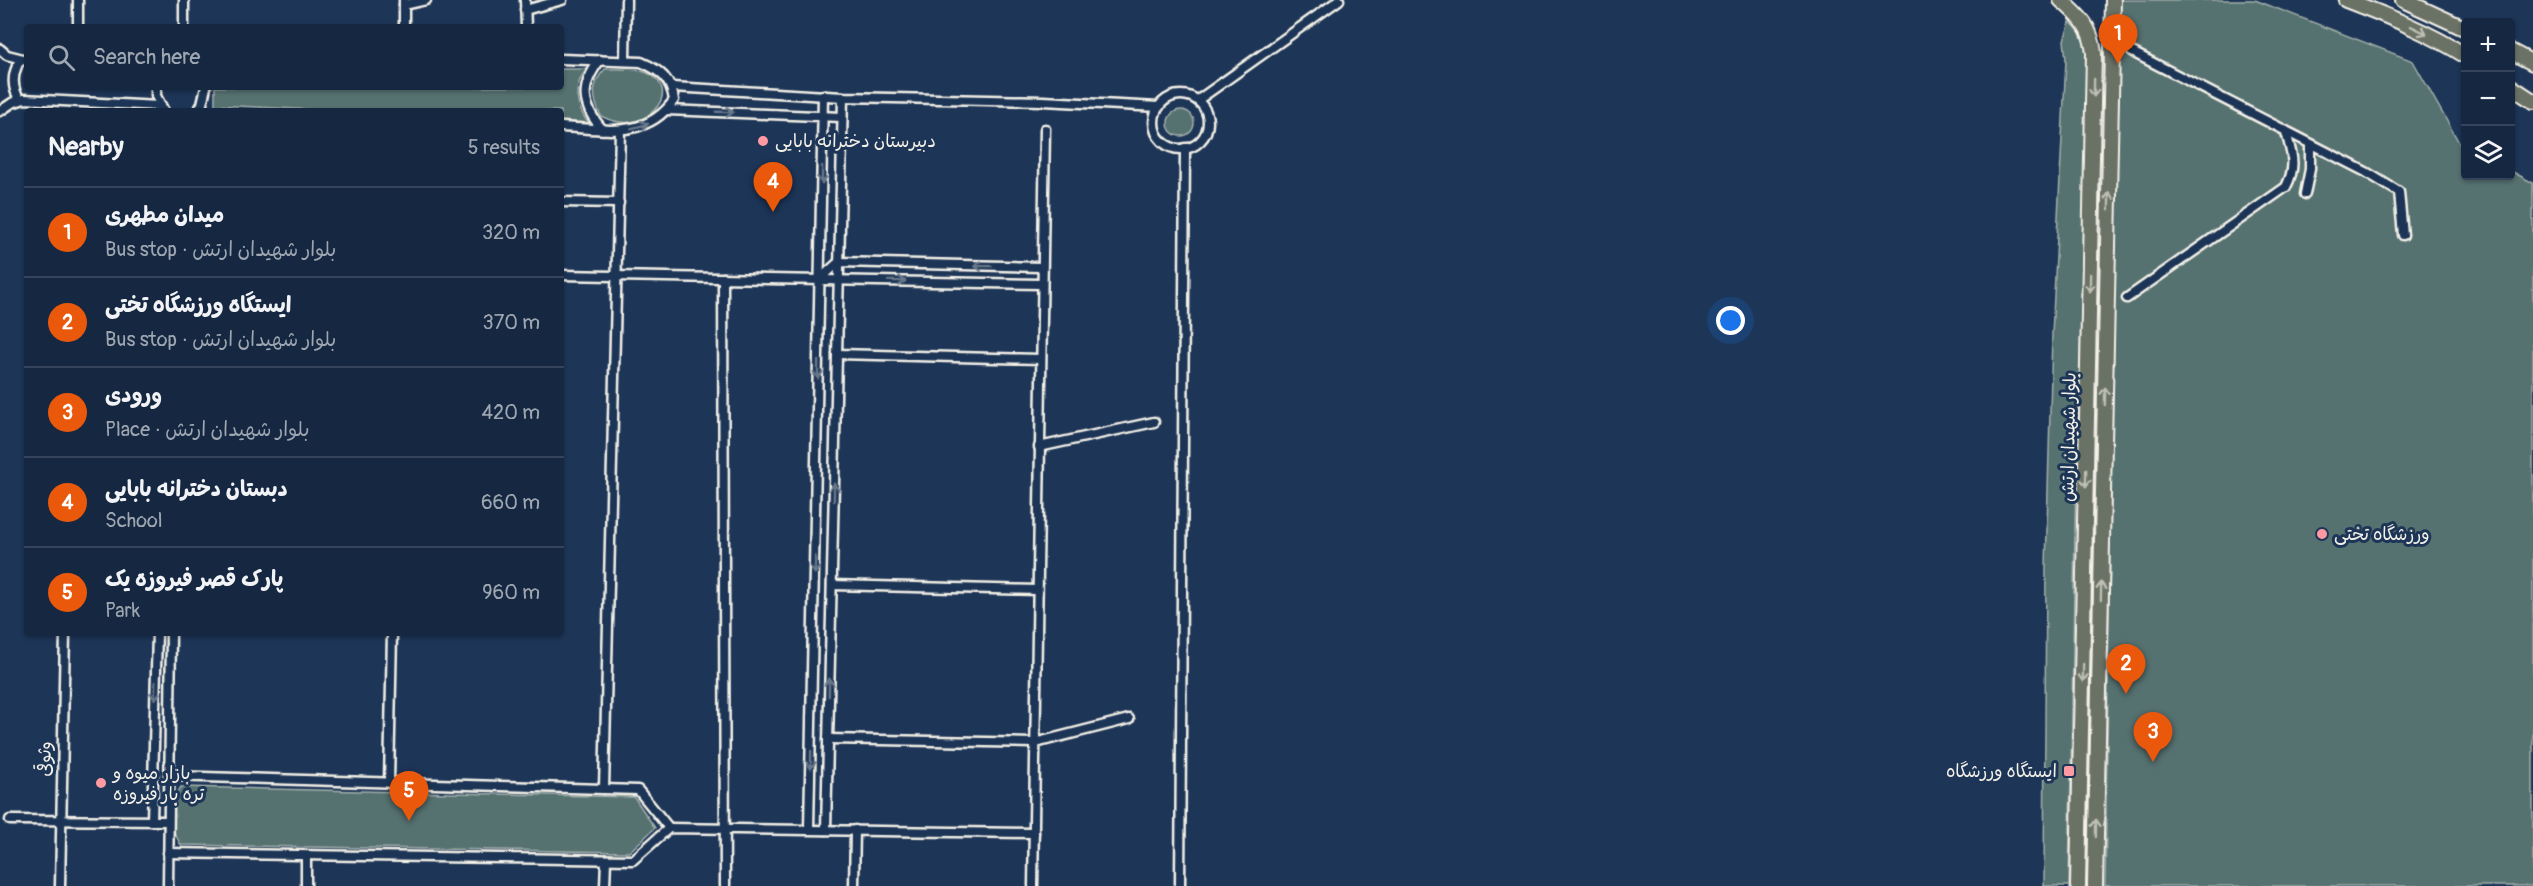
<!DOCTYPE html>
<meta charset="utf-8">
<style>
:root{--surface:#162841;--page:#1f3048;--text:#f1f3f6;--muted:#9ea6b1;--line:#35445a;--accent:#ea580c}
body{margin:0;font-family:Pangolin,"Playpen Sans Arabic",sans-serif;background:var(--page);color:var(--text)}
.controls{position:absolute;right:18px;top:18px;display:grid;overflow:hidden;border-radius:6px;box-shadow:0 2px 4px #0004}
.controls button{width:54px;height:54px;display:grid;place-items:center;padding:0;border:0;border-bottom:2px solid var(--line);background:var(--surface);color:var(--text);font:30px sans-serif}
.you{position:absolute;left:1731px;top:321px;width:21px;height:21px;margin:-15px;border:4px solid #fff;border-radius:50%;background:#1a73e8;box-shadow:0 0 0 9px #1a73e833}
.badge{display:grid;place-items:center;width:39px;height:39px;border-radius:50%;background:var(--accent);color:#fff;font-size:20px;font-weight:700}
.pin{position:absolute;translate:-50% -50px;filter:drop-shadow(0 2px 3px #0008)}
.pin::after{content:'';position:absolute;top:32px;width:21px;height:18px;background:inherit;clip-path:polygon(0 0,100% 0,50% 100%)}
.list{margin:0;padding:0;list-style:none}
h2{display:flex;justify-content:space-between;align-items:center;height:78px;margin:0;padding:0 24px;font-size:26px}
h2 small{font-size:20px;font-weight:400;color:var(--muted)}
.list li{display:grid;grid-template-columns:39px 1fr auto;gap:18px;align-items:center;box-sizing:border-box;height:90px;padding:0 24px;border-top:2px solid var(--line)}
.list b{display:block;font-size:22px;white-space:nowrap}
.list p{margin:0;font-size:20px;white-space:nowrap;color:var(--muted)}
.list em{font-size:20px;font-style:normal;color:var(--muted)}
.icon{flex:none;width:33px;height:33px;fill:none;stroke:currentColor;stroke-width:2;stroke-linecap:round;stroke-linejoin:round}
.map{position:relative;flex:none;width:2533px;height:886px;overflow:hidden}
.search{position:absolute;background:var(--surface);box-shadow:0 2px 4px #0004;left:24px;top:24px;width:540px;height:66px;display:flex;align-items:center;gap:15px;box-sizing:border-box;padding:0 21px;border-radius:6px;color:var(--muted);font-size:22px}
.panel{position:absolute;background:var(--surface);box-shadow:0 2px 4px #0004;left:24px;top:108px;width:540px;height:528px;border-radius:6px}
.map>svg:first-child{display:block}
</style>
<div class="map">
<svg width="2533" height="886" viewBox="0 0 2533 886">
<rect width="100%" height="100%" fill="#1d3557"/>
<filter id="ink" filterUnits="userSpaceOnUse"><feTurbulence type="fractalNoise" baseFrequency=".0167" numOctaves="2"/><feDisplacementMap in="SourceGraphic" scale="12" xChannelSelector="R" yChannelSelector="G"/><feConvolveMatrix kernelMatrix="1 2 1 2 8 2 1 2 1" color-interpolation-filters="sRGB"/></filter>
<g filter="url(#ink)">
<g fill="#547170" stroke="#a4b1ac" stroke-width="1.5">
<polygon points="2118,0 2255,0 2413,61 2461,146 2465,148 2466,176 2510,176 2511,171 2533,183 2533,886 2105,886"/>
<polygon points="2070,22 2088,39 2090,62 2076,470 2069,886 2044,886 2046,568 2052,335 2066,60 2064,40"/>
<path d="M561,69h26c-15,18 -12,35 1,54l-27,-2v-10h-223l-123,-6v-18h346z"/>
<path d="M605,69c15,0 39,-2 50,9 19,18 -3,40 -22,44 -12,2 -22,-1 -32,-6 -9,-18 -10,-32 4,-47z"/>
<circle cx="1181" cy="123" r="13"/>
<polygon points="181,787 634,797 655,828 629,852 181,845 164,814"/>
</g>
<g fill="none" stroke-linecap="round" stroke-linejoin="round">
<defs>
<g id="minor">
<polyline points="525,0 526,27"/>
<polyline points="404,5 426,0"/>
<polyline points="525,10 562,0"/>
<polyline points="78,27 78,0"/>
<polyline points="184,27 184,0"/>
<polyline points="404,27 404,0"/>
<polyline points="0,49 7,55 27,60"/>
<polyline points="2132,52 2366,172 2399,192 2403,235"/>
<path d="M561,59l80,3c19,8 30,17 33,38 -28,40 -70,29 -113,27"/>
<path d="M20,60c-8,14 -9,27 0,40"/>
<path d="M600,60c-20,26 -19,45 2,69"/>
<polyline points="625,60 626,0"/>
<polyline points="156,87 156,96 164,111"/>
<polyline points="672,87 843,97 1043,101 1159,107"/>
<circle cx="1181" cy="122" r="27"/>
<polyline points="1198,100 1339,0"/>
<polyline points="667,110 842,117"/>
<polyline points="0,111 12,103 24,99 159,106"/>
<polyline points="198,111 202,104 206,87"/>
<polyline points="2305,194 2310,169 2310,144"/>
<polyline points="561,202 619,203"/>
<polyline points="561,275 1041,284"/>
<polyline points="723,278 725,886"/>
<polyline points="820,279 839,262 1041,267"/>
<path d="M2127,298l159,-111c11,-22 6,-32 0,-55"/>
<polyline points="837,354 1040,359"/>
<polyline points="1039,447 1154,422"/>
<polyline points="832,585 1037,590"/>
<polyline points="828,739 1035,743 1129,719"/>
<polyline points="169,776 638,790 669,828"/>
<polyline points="389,783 392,633"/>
<polyline points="604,789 620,130"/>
<polyline points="10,820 167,821"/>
<polyline points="152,821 157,633"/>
<polyline points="809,829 823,95"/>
<polyline points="826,830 843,97"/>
<polyline points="168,853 633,860 669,828 1034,833"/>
<polyline points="60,886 65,633"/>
<polyline points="168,886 171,633"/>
<polyline points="306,886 306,856"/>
<polyline points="605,886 606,860"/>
<polyline points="854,886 855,830"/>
<polyline points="1033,886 1045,129"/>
<polyline points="1180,886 1185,148"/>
</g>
<g id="primary">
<path d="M2061,0c20,17 30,27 33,53l-16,833"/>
<path d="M2346,0c42,16 82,32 120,56"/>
<polyline points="2403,0 2466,29"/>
<polyline points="2510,51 2533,63"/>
<polyline points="2510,86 2533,101"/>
<polyline points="2095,886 2113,0"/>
</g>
</defs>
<use href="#minor" stroke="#f4f1e8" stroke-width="13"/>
<use href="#primary" stroke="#f4f1e8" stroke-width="18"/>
<use href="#minor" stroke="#1d3557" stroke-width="8"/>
<use href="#primary" stroke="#6b7165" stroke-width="14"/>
</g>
<defs><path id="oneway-shaft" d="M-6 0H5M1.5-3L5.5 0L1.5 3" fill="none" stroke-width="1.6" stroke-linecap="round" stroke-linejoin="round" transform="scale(1.5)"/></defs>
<g stroke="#bdbeb4">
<use href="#oneway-shaft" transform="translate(2419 30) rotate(26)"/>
<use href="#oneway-shaft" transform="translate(2094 88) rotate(91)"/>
<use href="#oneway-shaft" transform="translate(2109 201) rotate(-89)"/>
<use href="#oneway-shaft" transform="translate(2090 283) rotate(91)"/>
<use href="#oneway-shaft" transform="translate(2105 396) rotate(-89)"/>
<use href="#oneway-shaft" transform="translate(2086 478) rotate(91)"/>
<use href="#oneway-shaft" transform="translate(2101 591) rotate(-89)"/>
<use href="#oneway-shaft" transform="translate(2083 673) rotate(91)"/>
<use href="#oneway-shaft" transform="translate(2096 828) rotate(-89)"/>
</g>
<g stroke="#68778a">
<use href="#oneway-shaft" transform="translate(725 112) rotate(2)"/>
<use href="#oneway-shaft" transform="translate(640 126) rotate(-15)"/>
<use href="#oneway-shaft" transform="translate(822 175) rotate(91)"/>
<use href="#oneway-shaft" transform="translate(983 266) rotate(-179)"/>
<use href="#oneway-shaft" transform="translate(897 281) rotate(1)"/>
<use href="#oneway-shaft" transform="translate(818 370) rotate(91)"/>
<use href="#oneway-shaft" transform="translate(834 492) rotate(-89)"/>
<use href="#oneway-shaft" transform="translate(815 565) rotate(91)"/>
<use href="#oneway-shaft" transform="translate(829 687) rotate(-89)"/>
<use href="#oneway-shaft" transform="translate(155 691) rotate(91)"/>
<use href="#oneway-shaft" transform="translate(811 760) rotate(91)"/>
</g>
</g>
<g fill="#ff9aa2" stroke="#1d3557" stroke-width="2">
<circle cx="763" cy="141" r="6"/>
<circle cx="2322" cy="534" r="6"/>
<rect x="2063" y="765" width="12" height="12" rx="3"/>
<circle cx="101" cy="783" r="6"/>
</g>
<g text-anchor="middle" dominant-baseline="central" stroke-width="6" stroke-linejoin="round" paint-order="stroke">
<g font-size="18" fill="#f4f1e8" stroke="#1d3557" text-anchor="start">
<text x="775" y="141">دبیرستان دخترانه بابایی</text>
<text x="2334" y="534">ورزشگاه تختی</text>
<text x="2057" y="771" text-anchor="end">ایستگاه ورزشگاه</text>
<text x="113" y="773">بازار میوه و<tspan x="113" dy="21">تره بار فیروزه</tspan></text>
</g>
<g font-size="18" fill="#f4f1e8" stroke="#1d3557">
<text transform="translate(2069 437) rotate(-89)">بلوار شهیدان ارتش</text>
<text transform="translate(45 759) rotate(-89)">وثوقی</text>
</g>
</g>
</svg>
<div class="controls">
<button>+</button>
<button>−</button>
<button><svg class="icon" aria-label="layers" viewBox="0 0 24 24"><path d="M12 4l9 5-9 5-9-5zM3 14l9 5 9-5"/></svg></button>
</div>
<div class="you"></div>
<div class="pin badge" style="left:2118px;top:64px">1</div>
<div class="pin badge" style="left:2126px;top:694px">2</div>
<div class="pin badge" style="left:2153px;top:762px">3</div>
<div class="pin badge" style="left:773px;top:212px">4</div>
<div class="pin badge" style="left:409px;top:821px">5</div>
<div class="search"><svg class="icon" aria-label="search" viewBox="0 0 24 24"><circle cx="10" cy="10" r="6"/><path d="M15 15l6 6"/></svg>Search here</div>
<section class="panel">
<h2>Nearby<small>5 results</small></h2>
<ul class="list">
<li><span class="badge">1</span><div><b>میدان مطهری</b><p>Bus stop · بلوار شهیدان ارتش</p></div><em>320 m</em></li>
<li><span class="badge">2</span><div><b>ایستگاه ورزشگاه تختی</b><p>Bus stop · بلوار شهیدان ارتش</p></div><em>370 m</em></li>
<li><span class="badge">3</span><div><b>ورودی</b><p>Place · بلوار شهیدان ارتش</p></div><em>420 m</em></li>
<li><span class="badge">4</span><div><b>دبستان دخترانه بابایی</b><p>School</p></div><em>660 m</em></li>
<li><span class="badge">5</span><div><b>پارک قصر فیروزه یک</b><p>Park</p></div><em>960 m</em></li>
</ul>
</section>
</div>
